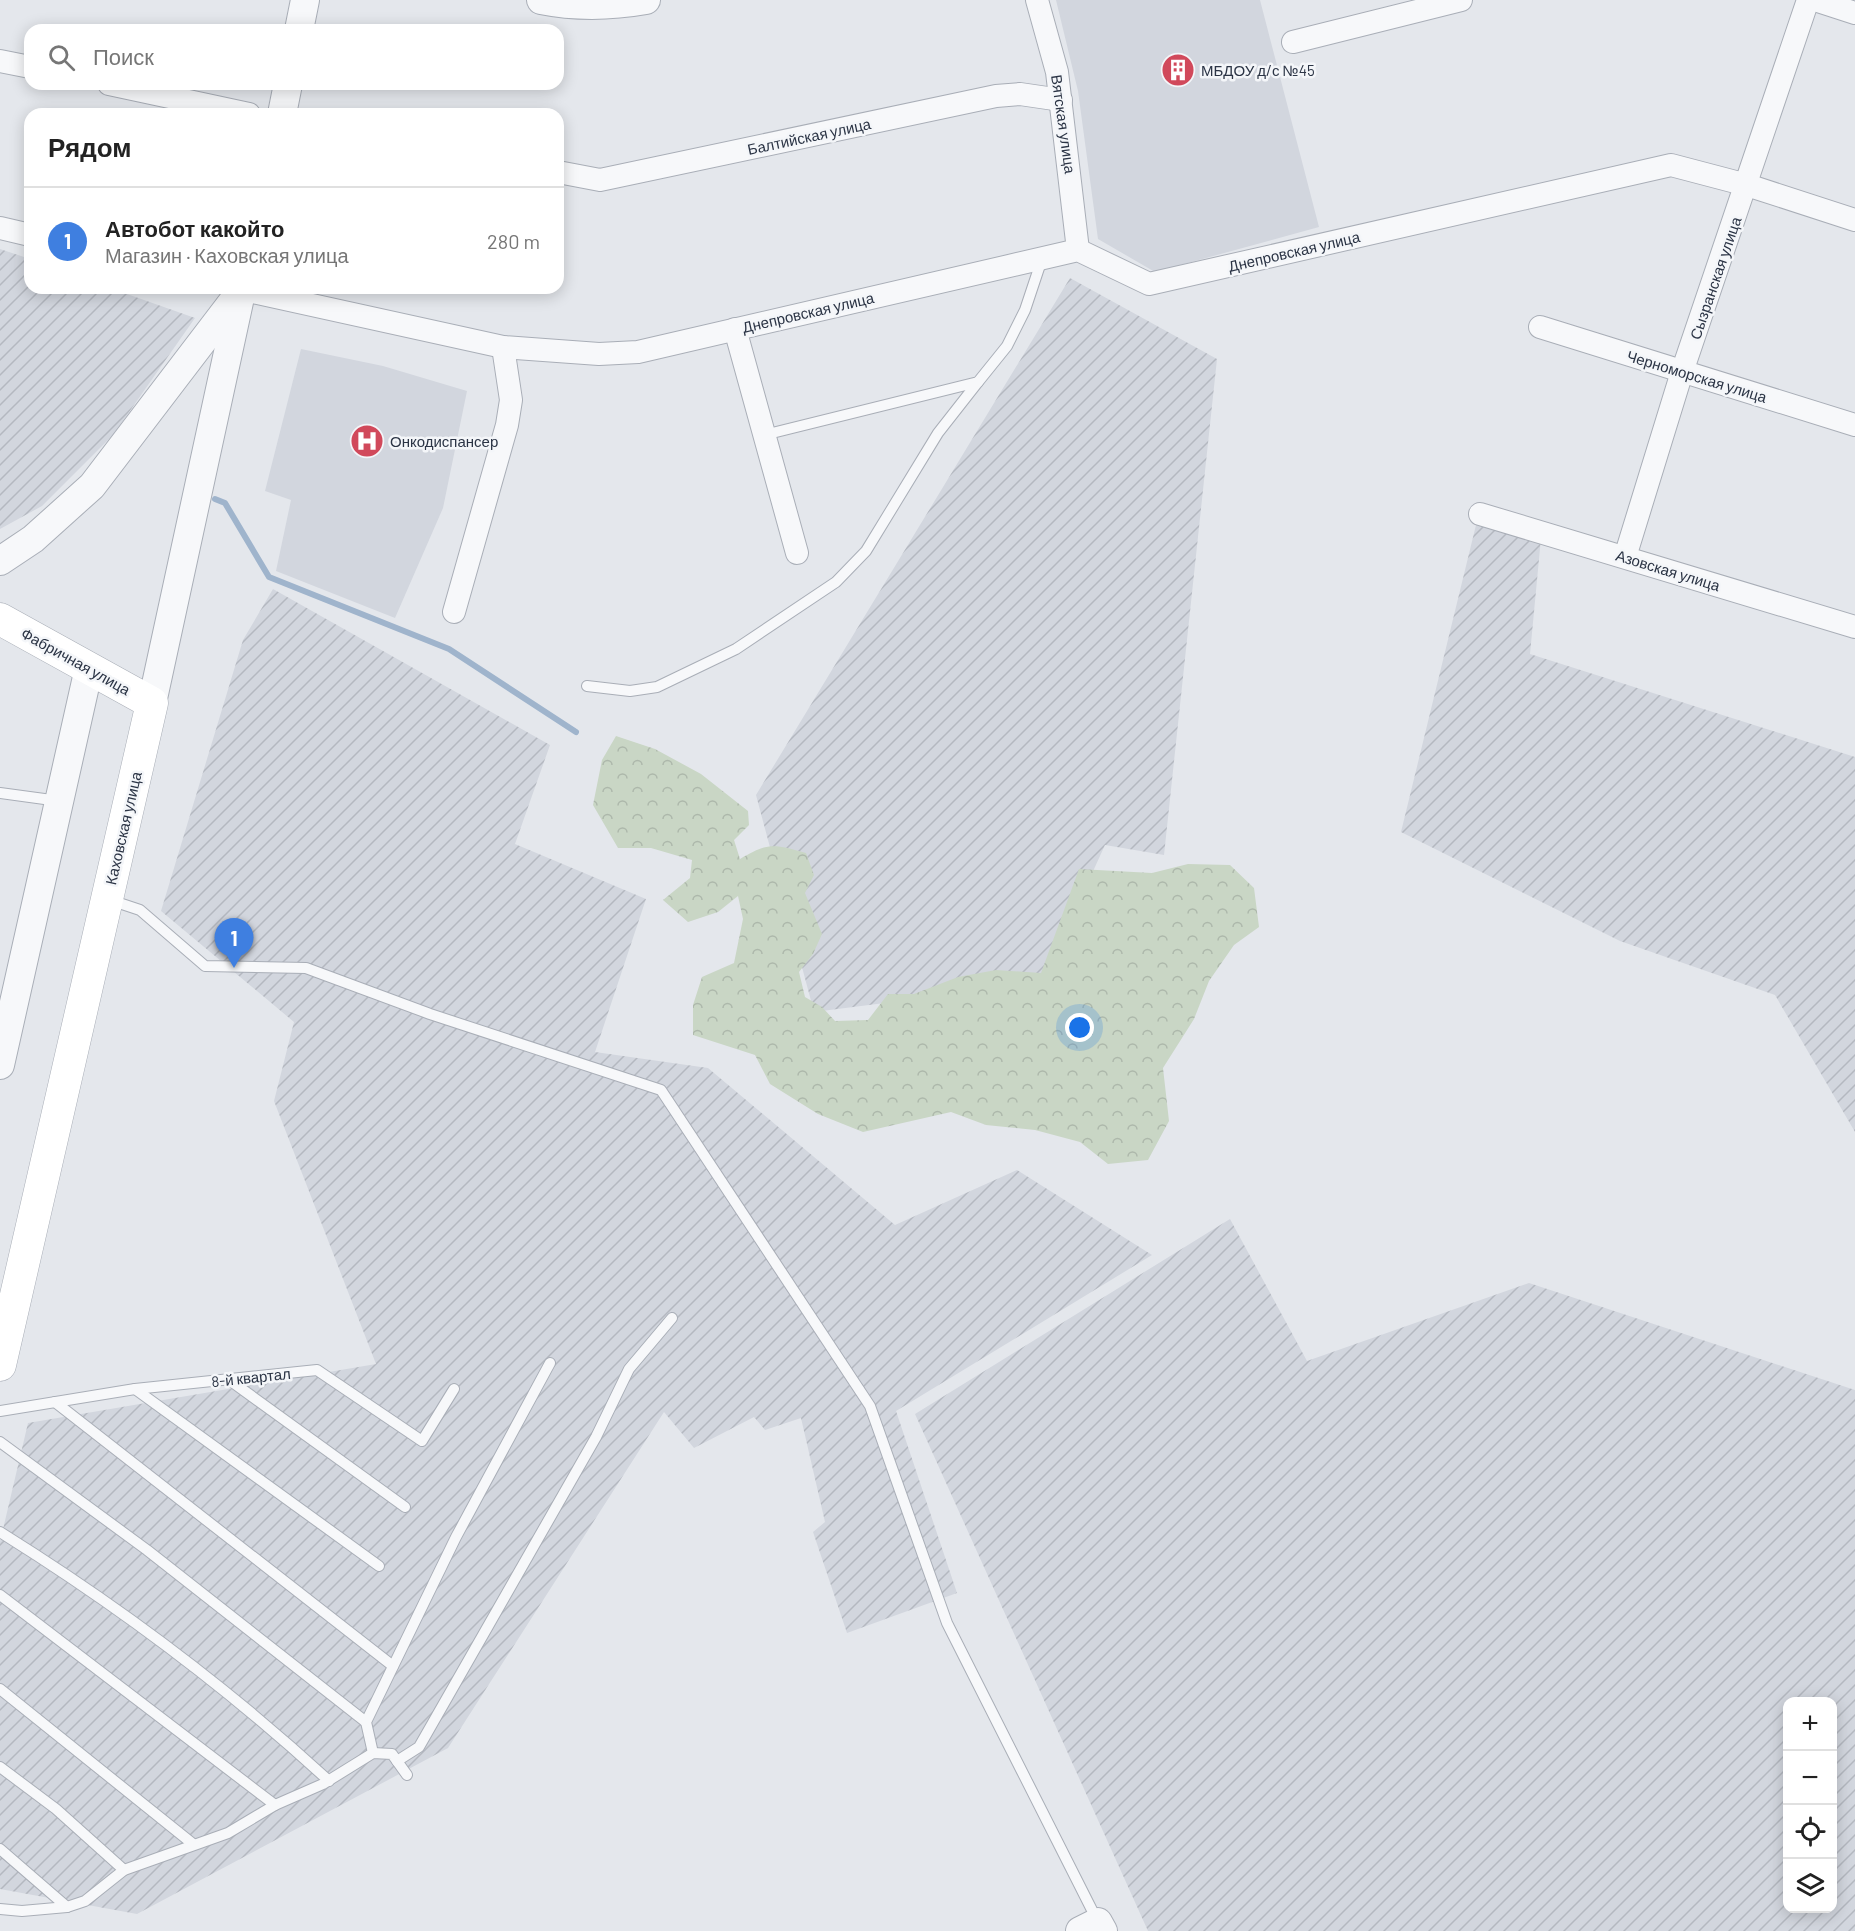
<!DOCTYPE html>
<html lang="ru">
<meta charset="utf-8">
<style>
:root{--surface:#fff;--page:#f2f2f2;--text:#222;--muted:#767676;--line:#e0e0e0;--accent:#b45309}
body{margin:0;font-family:Barlow,sans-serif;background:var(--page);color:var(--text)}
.controls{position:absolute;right:18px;bottom:18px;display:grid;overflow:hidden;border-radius:12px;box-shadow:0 3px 15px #0003}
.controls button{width:54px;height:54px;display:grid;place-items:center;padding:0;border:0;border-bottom:2px solid var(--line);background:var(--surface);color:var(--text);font:30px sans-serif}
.you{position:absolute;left:1080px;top:1028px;width:21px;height:21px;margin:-15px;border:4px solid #fff;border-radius:50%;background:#1a73e8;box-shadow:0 0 0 9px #1a73e833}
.badge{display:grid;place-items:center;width:39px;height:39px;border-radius:50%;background:var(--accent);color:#fff;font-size:20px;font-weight:700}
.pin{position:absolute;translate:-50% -50px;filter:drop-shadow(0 2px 3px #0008)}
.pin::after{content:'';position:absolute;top:32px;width:21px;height:18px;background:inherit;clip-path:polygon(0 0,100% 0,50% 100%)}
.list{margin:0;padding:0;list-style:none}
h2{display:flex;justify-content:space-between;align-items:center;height:78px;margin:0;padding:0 24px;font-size:26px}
h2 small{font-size:20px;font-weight:400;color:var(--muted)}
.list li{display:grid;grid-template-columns:39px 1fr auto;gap:18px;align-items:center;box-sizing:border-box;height:108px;padding:0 24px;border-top:2px solid var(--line)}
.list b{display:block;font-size:22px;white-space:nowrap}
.list p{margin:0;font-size:20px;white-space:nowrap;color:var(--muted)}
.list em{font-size:20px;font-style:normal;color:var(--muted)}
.icon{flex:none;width:33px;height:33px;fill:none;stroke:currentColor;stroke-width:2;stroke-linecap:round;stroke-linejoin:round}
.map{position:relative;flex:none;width:1855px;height:1931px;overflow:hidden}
.search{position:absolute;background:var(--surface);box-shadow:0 3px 15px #0003;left:24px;top:24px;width:540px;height:66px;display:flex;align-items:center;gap:15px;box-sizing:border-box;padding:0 21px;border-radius:18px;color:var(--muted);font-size:22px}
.panel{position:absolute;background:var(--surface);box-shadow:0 3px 15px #0003;left:24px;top:108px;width:540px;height:186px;border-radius:18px}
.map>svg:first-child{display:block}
</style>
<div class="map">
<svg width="1855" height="1931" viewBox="0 0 1855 1931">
<defs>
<pattern id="industrial-furrows" width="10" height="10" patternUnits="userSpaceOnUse" patternTransform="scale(1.5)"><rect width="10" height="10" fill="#d2d6de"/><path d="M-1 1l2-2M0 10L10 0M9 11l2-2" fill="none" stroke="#b4b8c0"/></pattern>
<pattern id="forest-crowns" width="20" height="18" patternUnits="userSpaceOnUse" patternTransform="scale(1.5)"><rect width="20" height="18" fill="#c9d6c5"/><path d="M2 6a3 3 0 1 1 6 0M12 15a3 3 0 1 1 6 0" fill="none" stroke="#adb8ab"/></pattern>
</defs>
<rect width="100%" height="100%" fill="#e4e7ec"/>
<g fill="#d2d6de">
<polygon points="1056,0 1260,0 1319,227 1155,272 1098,239 1078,91"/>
<polygon points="301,349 383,366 467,391 443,508 395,618 276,571 291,500 265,491"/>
</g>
<g fill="url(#industrial-furrows)" fill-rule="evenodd">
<polygon points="0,249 30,259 30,288 110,288 195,318 113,435 42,506 0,529"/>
<polygon points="1070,278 1217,359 1164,855 1105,845 1042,983 814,1012 756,795"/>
<polygon points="1476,525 1541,538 1530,654 1855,757 1855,1132 1775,995 1620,941 1401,832"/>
<polygon points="273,589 550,745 515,844 646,899 595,1052 708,1068 895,1225 1017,1170 1152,1255 896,1411 957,1593 847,1633 813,1532 825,1522 801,1418 765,1430 754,1417 694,1448 664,1412 448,1748 137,1914 0,1889 0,1542 28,1423 376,1364 274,1101 294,1022 161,911 243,640"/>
<path d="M1230,1219l77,142 222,-78 326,107v541h-707l-233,-517zM1788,1702h44v206h-44z"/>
</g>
<path fill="url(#forest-crowns)" d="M616,736l39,13 46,25 47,37 1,14 -15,15 6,19c28,-17 34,-15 66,-6l8,22 -9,18 17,41 -9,20 -14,18 6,25 17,10 13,14 33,-1 20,-26h26l44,-17 38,-7 45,3 38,-104 73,4 36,-9 42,1 24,23 5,39 -25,18 -25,36 -15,38 -31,49 6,53 -21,39 -40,4 -28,-22 -45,-12 -49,-5 -35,-13 -88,20 -45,-18 -48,-30 -15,-29 -62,-20v-30l9,-28 32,-14 9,-44 -5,-23 -20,16 -30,10 -25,-22 27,-22 2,-18 -41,-12h-33l-25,-43 9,-45z"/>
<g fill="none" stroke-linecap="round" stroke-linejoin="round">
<polyline stroke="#9fb4cc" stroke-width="6" points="215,499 225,503 269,577 449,649 576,732"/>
<defs>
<g id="service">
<polyline points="764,435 978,382 1007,346 1025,310 1042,259"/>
<polyline points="587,686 630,691 657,687 736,649 836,582 866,551 938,433 978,382"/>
<polyline points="0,793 59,801"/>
<polyline points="110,900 140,910 205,966 306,968 430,1014 661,1090 870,1406 947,1623 1098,1922"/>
<polyline points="228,1379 405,1507"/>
<polyline points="135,1389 379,1566"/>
<polyline points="55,1402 393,1666"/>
<polyline points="0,1411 135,1389 317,1370 422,1441 454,1389"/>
<polyline points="0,1442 147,1550 366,1722"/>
<path d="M0,1532c117,73 227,155 329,249"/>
<polyline points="0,1595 275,1805"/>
<polyline points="0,1689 193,1844"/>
<polyline points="373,1753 366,1722 456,1537 550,1363"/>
<polyline points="397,1761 419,1747 596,1437 629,1369 672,1318"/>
<polyline points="0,1767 56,1809 124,1870"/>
<polyline points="0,1849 67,1907"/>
<polyline points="0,1909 22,1911 67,1907 85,1901 124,1870 228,1833 275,1805 323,1784 373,1753 392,1754 407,1775"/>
</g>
<g id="minor">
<polyline points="1037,0 1057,72 1078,250"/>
<polyline points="1815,0 1855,13"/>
<polyline points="1293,42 1461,0"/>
<polyline points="0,61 30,67"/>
<polyline points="109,84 249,114"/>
<polyline points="558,172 600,180 996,96 1020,94 1061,100"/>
<polyline points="0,228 30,235"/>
<polyline points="235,288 503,347 599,354 638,352 1078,250 1149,284 1671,165 1747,185 1855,220"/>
<polyline points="1540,327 1855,425"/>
<polyline points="735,329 797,553"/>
<polyline points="1480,514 1855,627"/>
<polyline points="1625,557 1682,372 1808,0"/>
<polyline points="454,612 507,425 511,400 503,347"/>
</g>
<g id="tertiary">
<path d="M541,0c35,7 71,6 105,0"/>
<polyline points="299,30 305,0"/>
<polyline points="282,114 288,84"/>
<polyline points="0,561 33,539 92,486 237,296"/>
<polyline points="152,703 242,288"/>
<polyline points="0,1065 89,668"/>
<polyline points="1080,1931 1098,1922 1103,1931"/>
</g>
<polyline id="secondary" points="0,619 152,703 0,1365"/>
</defs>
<use href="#service" stroke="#a9aeb7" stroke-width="12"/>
<use href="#minor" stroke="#a9aeb7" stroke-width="24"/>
<use href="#tertiary" stroke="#a9aeb7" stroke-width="30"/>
<use href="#secondary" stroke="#a9aeb7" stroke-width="33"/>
<use href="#service" stroke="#f7f8fa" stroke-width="10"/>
<use href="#minor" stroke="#f7f8fa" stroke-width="22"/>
<use href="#tertiary" stroke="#f7f8fa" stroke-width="28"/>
<use href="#secondary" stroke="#fff" stroke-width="32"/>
</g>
<defs>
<symbol id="building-disc" viewBox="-11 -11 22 22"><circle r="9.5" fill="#d1495b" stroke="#f4f6f9"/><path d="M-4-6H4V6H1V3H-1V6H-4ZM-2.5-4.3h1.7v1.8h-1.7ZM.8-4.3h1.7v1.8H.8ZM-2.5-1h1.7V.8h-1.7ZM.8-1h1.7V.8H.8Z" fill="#fff"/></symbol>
<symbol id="hospital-disc" viewBox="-11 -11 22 22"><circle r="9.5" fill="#d1495b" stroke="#f4f6f9"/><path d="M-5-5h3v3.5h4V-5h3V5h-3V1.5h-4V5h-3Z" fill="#fff"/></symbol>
</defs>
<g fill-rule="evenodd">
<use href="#building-disc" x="1159" y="51" width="38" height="38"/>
<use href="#hospital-disc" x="348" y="422" width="38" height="38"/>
</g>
<g text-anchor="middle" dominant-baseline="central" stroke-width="5" stroke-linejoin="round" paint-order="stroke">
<g font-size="15" fill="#2b3445" stroke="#f4f6f9" text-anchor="start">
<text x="1201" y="70">МБДОУ д/с №45</text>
<text x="390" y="441">Онкодиспансер</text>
</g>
<g font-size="15" fill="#2b3445" stroke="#f4f6f9">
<text transform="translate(1064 124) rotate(82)">Вятская улица</text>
<text transform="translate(809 136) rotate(-12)">Балтийская улица</text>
<text transform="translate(1294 251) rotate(-13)">Днепровская улица</text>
<text transform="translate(1715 278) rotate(-71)">Сызранская улица</text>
<text transform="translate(808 312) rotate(-13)">Днепровская улица</text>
<text transform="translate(1697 376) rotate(17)">Черноморская улица</text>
<text transform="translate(1668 570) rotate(17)">Азовская улица</text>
<text transform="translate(76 661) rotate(29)">Фабричная улица</text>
<text transform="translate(123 828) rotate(-77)">Каховская улица</text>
<text transform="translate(251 1377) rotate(-6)">8-й квартал</text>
</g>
</g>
</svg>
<div class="controls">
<button>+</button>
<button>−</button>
<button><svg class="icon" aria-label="locate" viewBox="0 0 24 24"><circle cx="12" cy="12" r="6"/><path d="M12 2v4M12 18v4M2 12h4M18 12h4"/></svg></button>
<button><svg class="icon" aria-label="layers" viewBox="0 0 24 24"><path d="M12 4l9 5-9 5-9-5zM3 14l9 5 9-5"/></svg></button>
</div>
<div class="you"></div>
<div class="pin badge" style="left:234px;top:968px;background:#3f7fe0">1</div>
<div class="search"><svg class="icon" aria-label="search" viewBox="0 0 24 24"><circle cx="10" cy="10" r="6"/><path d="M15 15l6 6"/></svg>Поиск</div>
<section class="panel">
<h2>Рядом<small></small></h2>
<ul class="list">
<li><span class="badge" style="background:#3f7fe0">1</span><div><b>Автобот какойто</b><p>Магазин · Каховская улица</p></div><em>280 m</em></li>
</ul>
</section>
</div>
